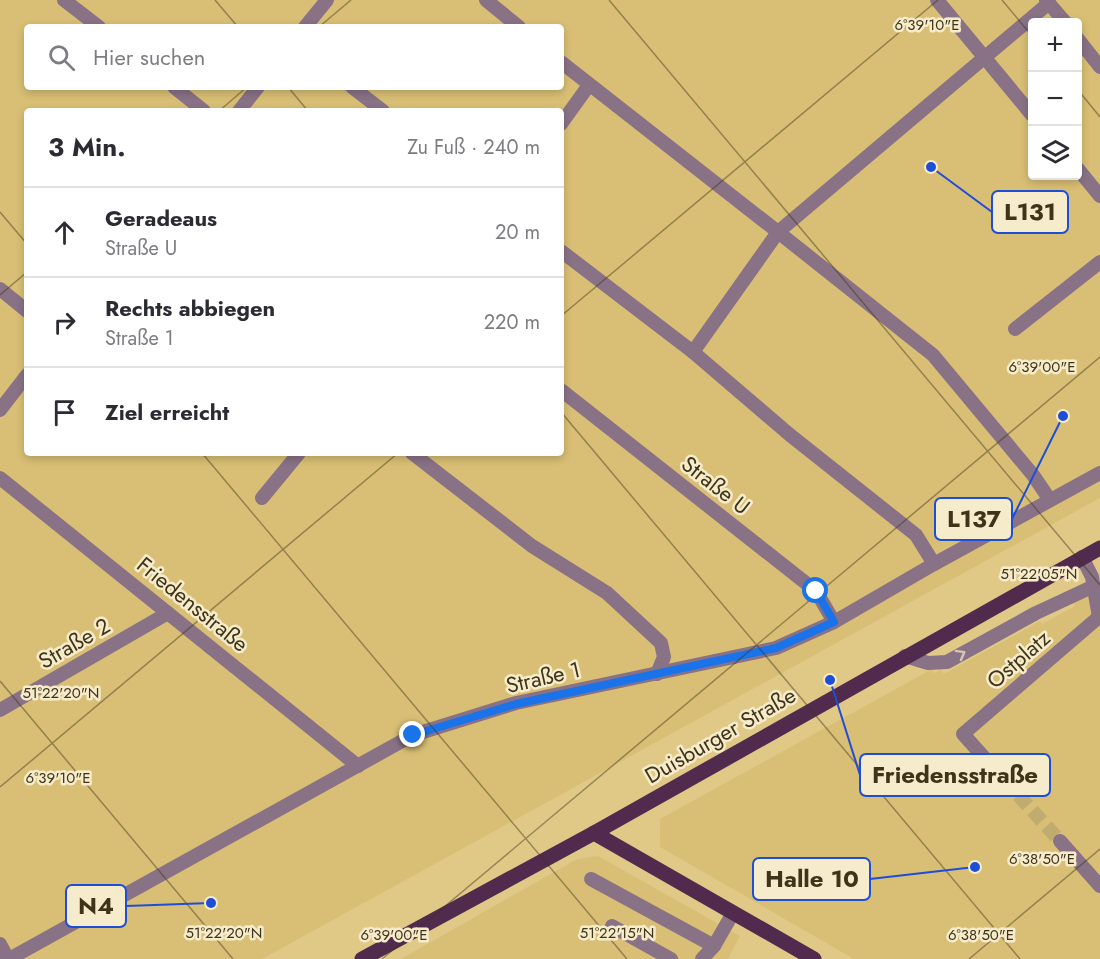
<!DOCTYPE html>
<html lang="de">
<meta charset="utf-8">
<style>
:root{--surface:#fff;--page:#f7f7f7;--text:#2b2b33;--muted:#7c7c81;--line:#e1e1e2}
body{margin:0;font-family:Jost,sans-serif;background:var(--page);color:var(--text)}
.controls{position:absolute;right:18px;top:18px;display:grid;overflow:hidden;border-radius:6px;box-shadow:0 3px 9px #0003}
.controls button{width:54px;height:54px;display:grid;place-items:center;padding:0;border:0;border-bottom:2px solid var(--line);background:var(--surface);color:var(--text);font:30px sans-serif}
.stop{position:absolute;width:18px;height:18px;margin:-14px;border:4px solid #1a73e8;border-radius:50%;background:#fff}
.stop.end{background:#1a73e8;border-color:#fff;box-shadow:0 2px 6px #0008}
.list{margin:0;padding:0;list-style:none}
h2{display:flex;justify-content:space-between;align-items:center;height:78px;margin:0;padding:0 24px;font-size:26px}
h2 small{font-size:20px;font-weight:400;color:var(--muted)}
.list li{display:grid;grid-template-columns:39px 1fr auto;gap:18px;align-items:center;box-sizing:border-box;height:90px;padding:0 24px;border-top:2px solid var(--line)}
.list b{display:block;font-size:22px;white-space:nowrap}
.list p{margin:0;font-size:20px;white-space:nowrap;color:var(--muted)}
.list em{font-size:20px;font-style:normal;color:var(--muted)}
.icon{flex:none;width:33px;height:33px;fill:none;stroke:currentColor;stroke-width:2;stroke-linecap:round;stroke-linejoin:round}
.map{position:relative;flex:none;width:1100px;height:959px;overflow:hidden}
.search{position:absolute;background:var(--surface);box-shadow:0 3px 9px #0003;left:24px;top:24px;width:540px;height:66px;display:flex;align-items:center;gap:15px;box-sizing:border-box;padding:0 21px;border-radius:6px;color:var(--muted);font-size:22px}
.panel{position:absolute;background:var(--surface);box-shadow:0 3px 9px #0003;left:24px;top:108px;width:540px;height:348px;border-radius:6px}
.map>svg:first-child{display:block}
</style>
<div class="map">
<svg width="1100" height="959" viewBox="0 0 1100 959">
<rect width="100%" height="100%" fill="#e0c987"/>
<g fill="#d9bf75" fill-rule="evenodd">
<path d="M0,0h1100v498l-838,461h-262zM1032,22h46v154h-46zM27,27h534v60h-534zM27,111h534v342h-534z"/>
<polygon points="1100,573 1100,959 854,959 660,847 660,819 932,669 934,673 941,670 944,674 1040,621 1042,624 1075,606 1067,592"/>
<polygon points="598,856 740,936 728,959 401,959 577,859"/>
</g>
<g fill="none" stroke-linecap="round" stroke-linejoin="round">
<polyline stroke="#c0ab71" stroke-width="14" stroke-dasharray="14 7" stroke-linecap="butt" points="990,764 1060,841"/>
<g stroke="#897286" stroke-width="14">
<polyline points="64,0 99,27"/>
<polyline points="486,0 519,27"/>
<polyline points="937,0 1032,115"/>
<polyline points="1046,0 1065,22"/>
<polyline points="305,27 327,0"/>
<polyline points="1078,39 1100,67"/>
<polyline points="561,62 778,232 1049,3"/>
<polyline points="174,87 204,111"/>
<polyline points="352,87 383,111"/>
<polyline points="239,111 258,87"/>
<polyline points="561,124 589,85"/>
<polyline points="1078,169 1100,196"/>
<polyline points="561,251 693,352 778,232 933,355 1033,475 1050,500"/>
<polyline points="0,289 27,311"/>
<polyline points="1015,329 1100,262"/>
<polyline points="693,352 790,435 916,535 934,564"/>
<polyline points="561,390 816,591 834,622"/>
<polyline points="0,410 27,375"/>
<polyline points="412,453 532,546 607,593 661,643 664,657 657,674"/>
<polyline points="0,478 358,766"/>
<polyline points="262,498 299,453"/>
<polyline points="1082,557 1092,577 1099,617"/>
<polyline points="905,656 928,663 947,662 1036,613 1094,586"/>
<polyline points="0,710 168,613"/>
<polyline points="990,764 963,734 1100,616"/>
<polyline points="1060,841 1100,886"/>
<polyline points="591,879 714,946"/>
<polyline points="612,926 671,959"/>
<polyline points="0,944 8,959"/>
<polyline points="9,959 413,735 516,703 776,648 834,622 934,564 1100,473"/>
<polyline points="702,959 714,946 733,913"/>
</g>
<g stroke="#512b4d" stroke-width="15">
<polyline points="594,833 814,959"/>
<polyline points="362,959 594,833 1100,548"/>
</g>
</g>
<defs><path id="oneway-chevron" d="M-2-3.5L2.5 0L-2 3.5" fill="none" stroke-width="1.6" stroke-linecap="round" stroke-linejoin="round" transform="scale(1.5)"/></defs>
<use stroke="#d5c7b6" href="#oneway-chevron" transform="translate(961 654) rotate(-29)"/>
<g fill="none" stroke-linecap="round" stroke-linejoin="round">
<polyline stroke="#1a73e8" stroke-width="8" points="413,735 516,704 776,648 834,622 816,591"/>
</g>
<path fill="none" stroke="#3e3419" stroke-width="1.5" stroke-opacity="0.45" d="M215,0l23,27M609,0l491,585M1002,0l30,36M319,27l32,-27M288,87l20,24M1078,90l22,27M219,111l28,-24M0,212l27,32M0,295l27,-23M561,316l377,-316M561,412l459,547M202,453l425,506M0,681l233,278M0,787l398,-334M382,959l718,-602M969,959l131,-110"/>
<g text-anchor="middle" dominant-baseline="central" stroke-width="5" stroke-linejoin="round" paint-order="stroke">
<g font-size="22" fill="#3e3419" stroke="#f6ebca">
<text transform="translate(716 485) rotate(38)">Straße U</text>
<text transform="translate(193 604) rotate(39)">Friedensstraße</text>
<text transform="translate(74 643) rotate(-30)">Straße 2</text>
<text transform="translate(1018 659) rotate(-41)">Ostplatz</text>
<text transform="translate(543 677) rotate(-13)">Straße 1</text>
<text transform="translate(720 735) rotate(-30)">Duisburger Straße</text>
</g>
</g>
<g font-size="15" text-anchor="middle" fill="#3e3419" stroke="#f6ebca" stroke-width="5" stroke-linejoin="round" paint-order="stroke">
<text x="927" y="30">6°39'10"E</text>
<text x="1042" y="372">6°39'00"E</text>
<text x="1039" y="579">51°22'05"N</text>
<text x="61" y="698">51°22'20"N</text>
<text x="58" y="783">6°39'10"E</text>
<text x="1042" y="864">6°38'50"E</text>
<text x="224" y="938">51°22'20"N</text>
<text x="617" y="938">51°22'15"N</text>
<text x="394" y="940">6°39'00"E</text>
<text x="981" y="940">6°38'50"E</text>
</g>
<path fill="none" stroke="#1d4ed8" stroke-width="2" d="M931 167L992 212M1063 416L1012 519M830 680L860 775M975 867L870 879M211 903L126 906"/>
<g fill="#1d4ed8" stroke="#f6ebca" stroke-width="2">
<circle cx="931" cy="167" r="6"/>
<circle cx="1063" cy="416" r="6"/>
<circle cx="830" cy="680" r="6"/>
<circle cx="975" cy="867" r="6"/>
<circle cx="211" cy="903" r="6"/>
</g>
<g fill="#f6ebca" stroke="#1d4ed8" stroke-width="2">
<rect x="992" y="191" width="76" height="42" rx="6"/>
<rect x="935" y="498" width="77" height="42" rx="6"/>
<rect x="860" y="754" width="190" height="42" rx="6"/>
<rect x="753" y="858" width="117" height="42" rx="6"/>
<rect x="66" y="885" width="60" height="42" rx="6"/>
</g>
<g font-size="24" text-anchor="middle" font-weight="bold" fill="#3e3419">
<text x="1030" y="220">L131</text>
<text x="974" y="527">L137</text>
<text x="955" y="783">Friedensstraße</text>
<text x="812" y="887">Halle 10</text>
<text x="96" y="914">N4</text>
</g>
</svg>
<div class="controls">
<button>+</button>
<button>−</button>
<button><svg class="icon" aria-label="layers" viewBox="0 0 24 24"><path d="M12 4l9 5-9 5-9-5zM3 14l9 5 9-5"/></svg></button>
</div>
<div class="stop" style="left:816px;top:591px"></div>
<div class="stop end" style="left:413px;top:735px"></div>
<div class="search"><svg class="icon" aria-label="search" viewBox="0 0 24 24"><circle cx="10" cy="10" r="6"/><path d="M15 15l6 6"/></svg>Hier suchen</div>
<section class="panel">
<h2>3 Min.<small>Zu Fuß · 240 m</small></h2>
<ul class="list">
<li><svg class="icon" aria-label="ahead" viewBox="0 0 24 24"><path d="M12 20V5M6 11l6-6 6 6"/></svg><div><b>Geradeaus</b><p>Straße U</p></div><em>20 m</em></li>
<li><svg class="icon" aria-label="right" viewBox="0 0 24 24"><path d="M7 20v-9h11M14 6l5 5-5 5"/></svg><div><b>Rechts abbiegen</b><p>Straße 1</p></div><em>220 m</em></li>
<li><svg class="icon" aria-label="arrive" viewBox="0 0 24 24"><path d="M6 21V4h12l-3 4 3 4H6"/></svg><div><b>Ziel erreicht</b></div></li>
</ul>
</section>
</div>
